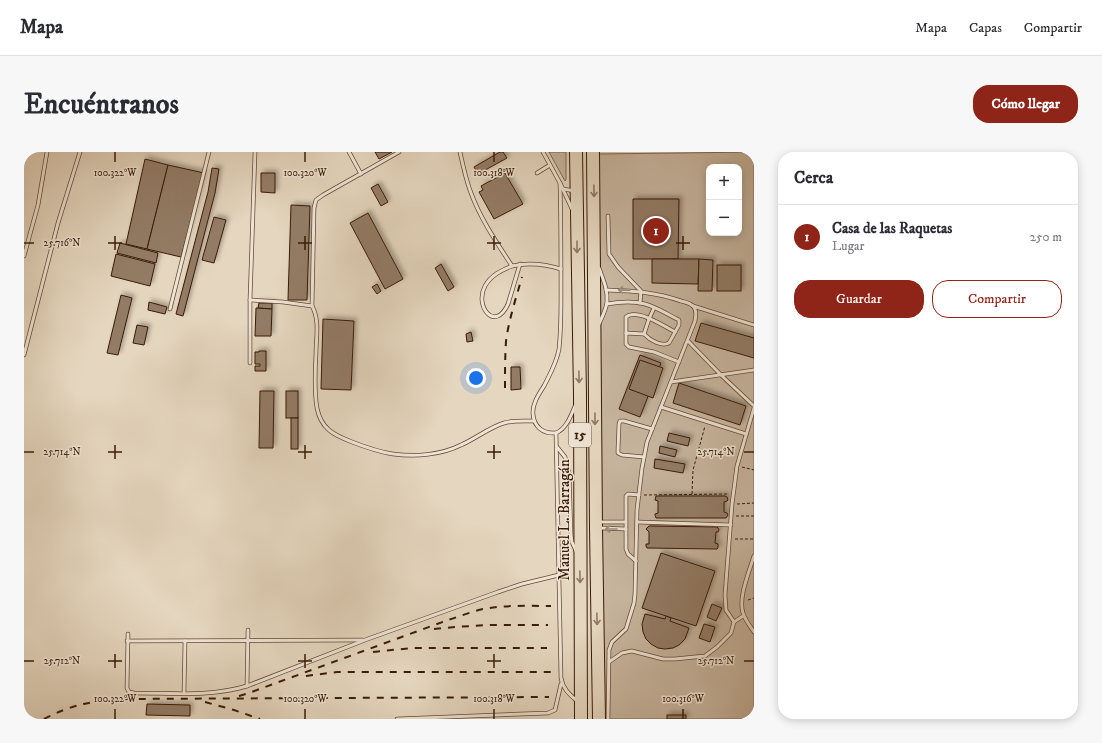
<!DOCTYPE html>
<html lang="es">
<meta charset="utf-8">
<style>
:root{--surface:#fff;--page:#f7f7f7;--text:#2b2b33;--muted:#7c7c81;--line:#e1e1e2;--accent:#8f2418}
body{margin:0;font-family:"IM FELL DW Pica",serif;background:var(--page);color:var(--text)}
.controls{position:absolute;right:12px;top:12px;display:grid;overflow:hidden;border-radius:8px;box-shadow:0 2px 10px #0003}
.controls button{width:36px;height:36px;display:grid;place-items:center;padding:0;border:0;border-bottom:1px solid var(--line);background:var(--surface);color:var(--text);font:20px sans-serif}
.you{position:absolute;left:452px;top:226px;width:14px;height:14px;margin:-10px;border:3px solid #fff;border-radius:50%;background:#1a73e8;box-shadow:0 0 0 6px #1a73e833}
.badge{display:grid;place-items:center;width:26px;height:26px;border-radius:50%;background:var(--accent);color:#fff;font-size:13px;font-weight:700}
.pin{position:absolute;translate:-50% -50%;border:2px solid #fff;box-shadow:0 1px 4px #0006}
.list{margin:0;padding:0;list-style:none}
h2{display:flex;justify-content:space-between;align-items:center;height:52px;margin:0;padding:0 16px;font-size:17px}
h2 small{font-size:13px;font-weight:400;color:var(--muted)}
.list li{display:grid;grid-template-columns:26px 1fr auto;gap:12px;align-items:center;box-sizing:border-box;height:64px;padding:0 16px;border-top:1px solid var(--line)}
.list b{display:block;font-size:15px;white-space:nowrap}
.list p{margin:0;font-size:13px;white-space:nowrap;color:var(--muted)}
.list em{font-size:13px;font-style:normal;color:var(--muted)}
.actions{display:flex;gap:8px;padding:12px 16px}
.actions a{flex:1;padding:9px 0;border:1px solid var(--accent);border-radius:16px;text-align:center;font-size:14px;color:var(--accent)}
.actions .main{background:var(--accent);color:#fff}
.map{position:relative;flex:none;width:730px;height:567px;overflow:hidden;border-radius:16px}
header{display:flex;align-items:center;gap:24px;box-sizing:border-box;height:56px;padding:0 20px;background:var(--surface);border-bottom:1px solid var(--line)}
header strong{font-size:19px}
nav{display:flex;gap:22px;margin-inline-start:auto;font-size:14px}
.intro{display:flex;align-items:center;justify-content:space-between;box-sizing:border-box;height:96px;padding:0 24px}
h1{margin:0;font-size:28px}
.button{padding:10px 18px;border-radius:16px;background:var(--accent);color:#fff;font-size:14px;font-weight:700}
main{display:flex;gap:24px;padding:0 24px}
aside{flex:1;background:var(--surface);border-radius:16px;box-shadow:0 2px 10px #0003}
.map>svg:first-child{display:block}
</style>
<header>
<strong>Mapa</strong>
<nav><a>Mapa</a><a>Capas</a><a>Compartir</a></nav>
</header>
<div class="intro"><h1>Encuéntranos</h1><a class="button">Cómo llegar</a></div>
<main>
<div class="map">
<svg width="730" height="567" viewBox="0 0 730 567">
<defs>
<filter id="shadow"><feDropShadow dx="3" dy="-3" stdDeviation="2" flood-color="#0004"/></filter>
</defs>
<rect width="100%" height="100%" fill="#e5d6bf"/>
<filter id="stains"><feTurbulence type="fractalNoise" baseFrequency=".005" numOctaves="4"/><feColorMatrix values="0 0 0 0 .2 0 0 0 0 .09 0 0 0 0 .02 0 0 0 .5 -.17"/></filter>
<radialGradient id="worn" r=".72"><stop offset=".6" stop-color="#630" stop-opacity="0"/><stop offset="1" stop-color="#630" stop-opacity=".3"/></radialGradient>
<g fill="#c8b6a0" stroke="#816853" fill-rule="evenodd">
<polygon points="525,0 542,0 542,28 541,29"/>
<path d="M730,0v567h-151l-4,-565zM685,15h30v66h-30z"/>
</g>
<g fill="#937c66" stroke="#3a1b06" filter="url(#shadow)">
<polygon points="351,0 368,0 355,7"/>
<polygon points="476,0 479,0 483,6 454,22 450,15"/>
<polygon points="121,7 144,13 123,97 102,92"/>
<polygon points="144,13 180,21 157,105 123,97"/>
<polygon points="188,16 195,17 191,41 159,164 152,162 184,40"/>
<polygon points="237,21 251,21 251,41 237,40"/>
<polygon points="481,21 499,52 470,67 455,40 459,38 457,34"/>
<polygon points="354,32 364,50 357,54 347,36"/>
<polygon points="609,47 655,47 654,107 609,107"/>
<polygon points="267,53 286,54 283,148 264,148"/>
<polygon points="344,61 379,127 361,137 326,71"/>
<polygon points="190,65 202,68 190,111 178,108"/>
<polygon points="96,91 134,101 132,111 93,101"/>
<polygon points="92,102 131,112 126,134 87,124"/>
<polygon points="628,107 675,107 674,132 628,131"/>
<polygon points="675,107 689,108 688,139 674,139"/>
<polygon points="417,112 430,135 424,139 411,116"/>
<rect x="693" y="113" width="24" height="26"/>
<polygon points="353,132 357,139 353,142 348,135"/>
<polygon points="97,143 108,146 94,203 83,201"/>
<polygon points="125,150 143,155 141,162 124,158"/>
<polygon points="235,151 248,151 248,157 234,156"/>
<polygon points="232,156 248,157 247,184 231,184"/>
<polygon points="299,167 330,169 327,238 297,237"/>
<polygon points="677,171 730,186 730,206 671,189"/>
<polygon points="113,173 124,175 120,193 109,191"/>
<polygon points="447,180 449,189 443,190 442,182"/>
<polygon points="235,199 242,199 242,219 231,219 231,214 236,214 236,212 231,212 231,200 235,200"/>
<polygon points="616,203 637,211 616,265 595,257"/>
<polygon points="616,208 639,216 629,246 605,237"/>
<polygon points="487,215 496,215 497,237 487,238"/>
<polygon points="655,231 722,254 716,273 649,251"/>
<polygon points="236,239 250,239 249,296 235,296"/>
<rect x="262" y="239" width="12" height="27"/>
<rect x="267" y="266" width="7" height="31"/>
<polygon points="645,281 666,286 664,294 643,289"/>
<polygon points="636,294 653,298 651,305 635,301"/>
<polygon points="631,307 661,312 659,321 630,316"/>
<polygon points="632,344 701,344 703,345 704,348 703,349 700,350 700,360 703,361 704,363 702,366 632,366 631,363 631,362 634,361 634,349 631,348"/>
<polygon points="625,374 693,375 694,376 695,378 694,380 692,380 691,391 694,392 694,396 693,397 623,396 622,394 622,392 625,392 625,380 622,377"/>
<polygon points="637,401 691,419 672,474 618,456"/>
<polygon points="688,452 698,456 692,469 683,465"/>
<polygon points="621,462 641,467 642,464 647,466 646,469 665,476 661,487 655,493 649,496 641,497 634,496 627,492 622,487 619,480 618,472"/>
<polygon points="680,472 691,475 686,490 675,486"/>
<polygon points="123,552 166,553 166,564 122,563"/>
<rect x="643" y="563" width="19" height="4"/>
</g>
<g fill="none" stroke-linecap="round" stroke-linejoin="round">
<defs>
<g id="lane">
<polyline points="325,0 337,22"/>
<path d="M436,0c3,14 6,28 11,41 10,27 26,50 41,73 17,-4 33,-2 49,3"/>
<polyline points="519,0 536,31 549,59"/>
<polyline points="513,21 526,13"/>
<path d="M536,31c1,37 1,74 1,111 0,18 0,37 -2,55 -2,13 -9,25 -15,37 -5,8 -12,18 -11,28 1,13 10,20 23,19l5,245c2,11 8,16 16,23"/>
<polyline points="539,37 551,39"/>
<polyline points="584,64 585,102 594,115 617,139 616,151"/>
<polyline points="0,104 14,53 23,0"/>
<path d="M488,114c-10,4 -21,9 -27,20 -11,20 10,47 23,18l12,-40"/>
<path d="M575,116c4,11 9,22 8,34 -1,8 -5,15 -8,22"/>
<path d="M582,138c28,1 49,2 75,11 4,1 9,2 12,5 4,4 3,10 2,15l-48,121 -5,26 -5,42 -2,84 -1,9 -8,26 -14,13 -3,8 -1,69"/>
<polyline points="226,148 259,150 288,154 290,56 292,48 299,43 375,0"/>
<path d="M583,152c12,-2 26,-3 38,0 11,3 22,10 32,15l2,1v5l-10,18c-8,4 -19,-3 -25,-9l5,-15 5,-11"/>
<path d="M288,154c8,14 4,32 4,47 -1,18 -2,38 1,55 4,21 17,27 35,34 13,5 27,10 41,12 22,3 48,1 68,-9 14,-6 29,-18 43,-22 9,-3 21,-2 30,-2"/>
<polyline points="669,154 730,173"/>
<polyline points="146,157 185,0"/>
<path d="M602,181v-16c11,-9 38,9 49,15"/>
<polyline points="620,182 602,181 602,192 605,195 630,200 655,210"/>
<polyline points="664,189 697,223 730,254"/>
<polyline points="0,203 34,71 56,0"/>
<polyline points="226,211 226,148 231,0"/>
<polyline points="647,230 730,218"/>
<polyline points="637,255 722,282"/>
<path d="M532,281c10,-4 15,-17 19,-27"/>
<polyline points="533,295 541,305 545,321 547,383 548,390 552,399"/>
<polyline points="620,305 598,303 594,301 594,298 595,272 596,269 600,269 628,277"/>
<polyline points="576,370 602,370"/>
<polyline points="613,370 707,373"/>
<polyline points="576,376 602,377"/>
<path d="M730,404c-5,16 -16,42 -11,57 2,7 7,13 11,19"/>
<polyline points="612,409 604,402 602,397 602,344 604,342 615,343"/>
<polyline points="710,470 719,464"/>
<path d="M104,482l-1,54 2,4 5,1c37,0 77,4 113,-7l118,-46 133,-48 24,-8 37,-9"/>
<polyline points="103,489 339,488"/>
<polyline points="585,510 598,501 608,499 639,507 651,507 681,504 693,495 707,481 710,470 702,458 701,443 708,352 713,314 730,256"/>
<polyline points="223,534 224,478"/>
<polyline points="160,541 161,489"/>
<polyline points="373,567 524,561 531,558 537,532"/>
</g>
<g id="highway">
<polyline points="552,0 556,243 557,567"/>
<polyline points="569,0 572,376 575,567"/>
</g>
</defs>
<use href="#lane" stroke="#654a34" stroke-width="4.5"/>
<use href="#highway" stroke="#3a1b06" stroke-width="14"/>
<g stroke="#3a1b06" stroke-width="1" stroke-dasharray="3 2" stroke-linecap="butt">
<polyline points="718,315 730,318"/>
<polyline points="668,342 669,318 681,274"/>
<polyline points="620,343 705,342"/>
<polyline points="713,352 730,351"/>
<polyline points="712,364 730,364"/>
<polyline points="711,387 730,387"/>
<polyline points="724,448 730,446"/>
</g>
<use href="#lane" stroke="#eee4d5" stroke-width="3"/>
<use href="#highway" stroke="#e5d6bf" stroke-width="12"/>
<g stroke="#3a1b06" stroke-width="2" stroke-dasharray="7 7" stroke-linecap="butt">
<path d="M481,236c0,-16 0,-31 1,-47 3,-22 10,-43 16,-64"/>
<polyline points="410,477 432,475 463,473 524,473"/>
<polyline points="349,500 388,496 523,496"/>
<polyline points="282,524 313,520 527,520"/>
<path d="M215,544l7,-2 202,-74c13,-4 27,-10 41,-12 21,-3 42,-2 62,-2"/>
<polyline points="181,550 210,558 236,567"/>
<path d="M20,567c27,-14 47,-18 77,-20l428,-2"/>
</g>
</g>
<defs><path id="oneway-shaft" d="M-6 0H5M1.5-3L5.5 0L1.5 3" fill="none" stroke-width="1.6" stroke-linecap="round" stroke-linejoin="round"/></defs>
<g stroke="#907862">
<use href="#oneway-shaft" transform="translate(570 39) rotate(89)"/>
<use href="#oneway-shaft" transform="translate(553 95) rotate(90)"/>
<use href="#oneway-shaft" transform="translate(555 225) rotate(89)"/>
<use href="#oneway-shaft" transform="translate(571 267) rotate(90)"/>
<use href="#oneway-shaft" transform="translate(556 425) rotate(89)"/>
<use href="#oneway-shaft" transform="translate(573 467) rotate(89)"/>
</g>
<g stroke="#9d8a78">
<use href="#oneway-shaft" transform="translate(600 138) rotate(-178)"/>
<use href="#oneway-shaft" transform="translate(587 377) rotate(-180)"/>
</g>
<path fill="none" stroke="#3a1b06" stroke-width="1.5" d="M91,0v10M281,0v10M470,0v10M91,84v14M281,84v14M470,84v14M659,84v14M0,91h10M84,91h14M274,91h14M463,91h14M652,91h14M91,293v14M281,293v14M470,293v14M0,300h10M84,300h14M274,300h14M463,300h14M720,300h10M91,502v14M281,502v14M470,502v14M0,509h10M84,509h14M274,509h14M463,509h14M720,509h10M91,557v10M281,557v10M470,557v10M659,557v10"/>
<g text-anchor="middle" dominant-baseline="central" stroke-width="3" stroke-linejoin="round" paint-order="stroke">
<rect fill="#eee4d5" stroke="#705744" stroke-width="1" x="545" y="271" width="22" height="24" rx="3"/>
<g font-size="14" font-weight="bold" fill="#3a1b06">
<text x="556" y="283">15</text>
</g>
<g font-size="15" fill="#3a1b06" stroke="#eee4d5">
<text transform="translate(540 368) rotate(-90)">Manuel L. Barragán</text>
</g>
</g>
<g font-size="10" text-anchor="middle" fill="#3a1b06" stroke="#eee4d5" stroke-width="3" stroke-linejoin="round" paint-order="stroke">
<text x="91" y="24">100.322°W</text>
<text x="281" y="24">100.320°W</text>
<text x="470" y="24">100.318°W</text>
<text x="38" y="94">25.716°N</text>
<text x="38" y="303">25.714°N</text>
<text x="692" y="303">25.714°N</text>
<text x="38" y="512">25.712°N</text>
<text x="692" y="512">25.712°N</text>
<text x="91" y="550">100.322°W</text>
<text x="281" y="550">100.320°W</text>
<text x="470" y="550">100.318°W</text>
<text x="659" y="550">100.316°W</text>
</g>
<rect width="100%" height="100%" filter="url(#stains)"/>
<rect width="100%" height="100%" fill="url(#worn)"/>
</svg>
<div class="controls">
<button>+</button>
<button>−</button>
</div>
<div class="you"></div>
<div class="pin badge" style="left:632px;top:79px">1</div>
</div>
<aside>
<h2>Cerca<small></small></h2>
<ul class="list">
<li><span class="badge">1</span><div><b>Casa de las Raquetas</b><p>Lugar</p></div><em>250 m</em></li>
</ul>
<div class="actions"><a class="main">Guardar</a><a>Compartir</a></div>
</aside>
</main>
